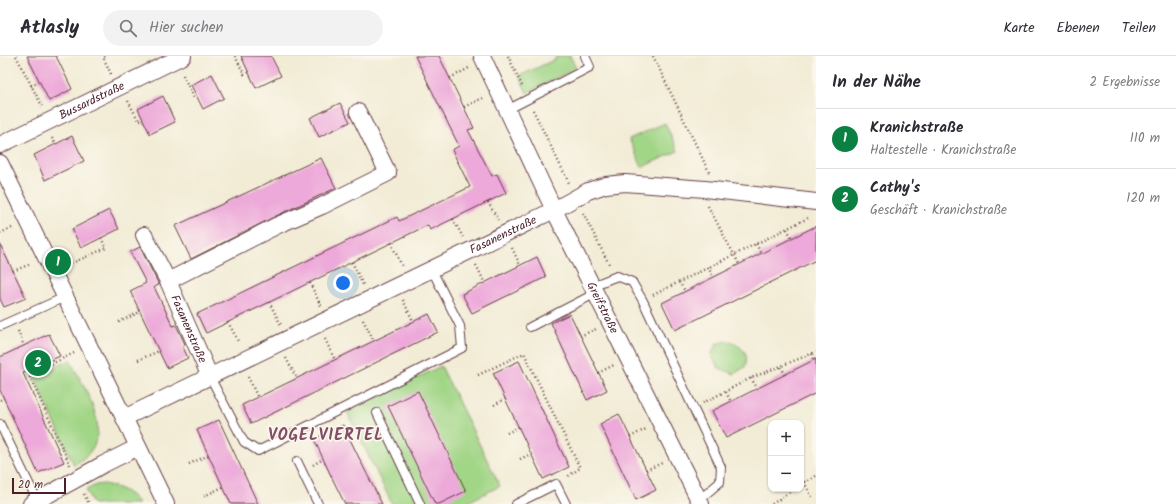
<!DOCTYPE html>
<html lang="de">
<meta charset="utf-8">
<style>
:root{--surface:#fff;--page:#f2f2f3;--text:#2b2b33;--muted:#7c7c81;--line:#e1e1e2;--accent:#0b8043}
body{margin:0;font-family:Kalam,sans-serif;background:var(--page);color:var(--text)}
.controls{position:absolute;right:12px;bottom:12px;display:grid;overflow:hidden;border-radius:8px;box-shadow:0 1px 3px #0004}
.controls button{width:36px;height:36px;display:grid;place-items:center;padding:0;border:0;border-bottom:1px solid var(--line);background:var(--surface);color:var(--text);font:20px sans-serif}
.scale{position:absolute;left:12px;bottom:10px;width:54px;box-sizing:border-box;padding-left:4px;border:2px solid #4a1f2b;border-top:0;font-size:11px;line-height:14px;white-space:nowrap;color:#4a1f2b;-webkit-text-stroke:3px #fbf7ec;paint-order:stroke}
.you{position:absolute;left:343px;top:227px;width:14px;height:14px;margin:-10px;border:3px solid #fff;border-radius:50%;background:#1a73e8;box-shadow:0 0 0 6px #1a73e833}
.badge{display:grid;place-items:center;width:26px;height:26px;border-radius:50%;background:var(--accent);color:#fff;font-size:13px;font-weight:700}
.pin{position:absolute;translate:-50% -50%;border:2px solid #fff;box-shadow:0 1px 4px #0006}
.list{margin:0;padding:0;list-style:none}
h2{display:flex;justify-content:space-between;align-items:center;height:52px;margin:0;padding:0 16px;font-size:17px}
h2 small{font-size:13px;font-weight:400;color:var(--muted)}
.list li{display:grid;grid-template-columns:26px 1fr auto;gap:12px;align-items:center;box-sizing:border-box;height:60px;padding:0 16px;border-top:1px solid var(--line)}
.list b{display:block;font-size:15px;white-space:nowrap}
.list p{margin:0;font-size:13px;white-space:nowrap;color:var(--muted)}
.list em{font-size:13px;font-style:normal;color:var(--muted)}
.icon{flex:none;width:22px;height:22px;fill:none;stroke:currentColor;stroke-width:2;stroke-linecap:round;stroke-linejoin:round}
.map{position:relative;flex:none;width:816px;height:448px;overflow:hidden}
header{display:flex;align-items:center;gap:24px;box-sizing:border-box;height:56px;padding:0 20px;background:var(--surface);border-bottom:1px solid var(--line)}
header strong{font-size:19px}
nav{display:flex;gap:22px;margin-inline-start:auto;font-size:14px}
.search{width:280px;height:36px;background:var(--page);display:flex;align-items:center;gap:10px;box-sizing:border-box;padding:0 14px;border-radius:22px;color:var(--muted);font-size:15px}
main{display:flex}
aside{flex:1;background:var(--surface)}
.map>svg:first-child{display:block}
</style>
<header>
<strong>Atlasly</strong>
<div class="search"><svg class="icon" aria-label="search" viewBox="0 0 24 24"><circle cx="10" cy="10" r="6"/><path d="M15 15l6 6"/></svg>Hier suchen</div>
<nav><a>Karte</a><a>Ebenen</a><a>Teilen</a></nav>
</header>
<main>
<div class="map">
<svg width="816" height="448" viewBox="0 0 816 448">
<rect width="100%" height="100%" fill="#fbf7ec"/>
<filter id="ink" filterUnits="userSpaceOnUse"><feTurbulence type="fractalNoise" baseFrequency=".025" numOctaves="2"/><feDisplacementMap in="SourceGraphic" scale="8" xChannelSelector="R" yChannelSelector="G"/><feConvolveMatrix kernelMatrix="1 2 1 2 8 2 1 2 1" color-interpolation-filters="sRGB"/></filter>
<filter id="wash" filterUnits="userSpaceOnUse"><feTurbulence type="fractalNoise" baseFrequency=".012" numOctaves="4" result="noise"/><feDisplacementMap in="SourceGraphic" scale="16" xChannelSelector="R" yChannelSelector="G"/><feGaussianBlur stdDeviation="0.9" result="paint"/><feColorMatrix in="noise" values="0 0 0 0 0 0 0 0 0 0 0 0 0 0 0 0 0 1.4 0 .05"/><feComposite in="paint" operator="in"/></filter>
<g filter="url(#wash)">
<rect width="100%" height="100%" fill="#f2ecd6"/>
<g fill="#a2d687" stroke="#767a59">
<polygon points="556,0 570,0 576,12 527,37 519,20 556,3"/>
<polygon points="665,67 678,95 642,111 629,83"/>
<path d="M731,285c11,8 19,10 14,26l-11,7 -15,-6 -8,-13 6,-12z"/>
<path d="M70,304c17,34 50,79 4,105l-40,-88z"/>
<polygon points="441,310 500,430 464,448 392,448 347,356"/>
<path d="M104,428c14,3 26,7 35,20h-46l-7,-14 10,-5z"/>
</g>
<g id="blocks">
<g fill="#eda9d9">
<polygon points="27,0 56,0 72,33 49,45"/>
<polygon points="241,0 271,0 281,20 256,32"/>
<polygon points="415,0 439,0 474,72 468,74 492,120 497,118 506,137 430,174 428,169 206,277 197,258 397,161 399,165 470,131 452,94 459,90"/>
<polygon points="212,18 224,42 203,53 191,29"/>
<polygon points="163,40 175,66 150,78 138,53"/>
<polygon points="340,47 350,66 319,81 310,62"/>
<polygon points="72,80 84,105 45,124 34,99"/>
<polygon points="321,102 336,132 274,161 191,203 175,170"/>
<polygon points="109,154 119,173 81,192 72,173"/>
<polygon points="816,170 816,204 675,274 662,247"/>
<polygon points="0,188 26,242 4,251 0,243"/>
<polygon points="140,191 159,229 154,231 173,270 176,269 185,288 182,289 188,302 167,312 130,235 146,227 130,196"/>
<polygon points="537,201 546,221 472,257 462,238"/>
<polygon points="429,258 438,276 251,368 242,349"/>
<polygon points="570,258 607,334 587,344 551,267"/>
<polygon points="49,278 60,300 23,317 64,406 38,417 0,334 0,301"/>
<polygon points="816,303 816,337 726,382 712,355"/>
<polygon points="519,305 569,411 543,423 493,317"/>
<polygon points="418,335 466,435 439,448 435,448 388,350"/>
<polygon points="619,358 656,434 636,444 600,368"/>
<polygon points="219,364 258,448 231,448 197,374"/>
<polygon points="343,369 362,408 382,448 345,448 332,422 314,383"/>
</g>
</g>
</g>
<g filter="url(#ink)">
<use href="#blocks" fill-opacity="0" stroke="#633e45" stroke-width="1"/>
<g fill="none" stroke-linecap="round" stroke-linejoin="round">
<defs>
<g id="lane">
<polyline points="507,54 590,11 585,0"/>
<polyline points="592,230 617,220 632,226 643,245 721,411 720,426 699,444"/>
<polyline points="0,270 65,241"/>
<polyline points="530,271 596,237"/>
<polyline points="210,321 244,386 258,395 462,292 460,270 432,214"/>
<polyline points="377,357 420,448"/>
<polyline points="0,368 38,446"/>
<polyline points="297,405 318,448"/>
<polyline points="516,448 556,428 566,448"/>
</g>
<g id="street">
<path id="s1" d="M482,0l72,154 147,294"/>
<path id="s2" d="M0,89l183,-89"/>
<polyline points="0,107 166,448"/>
<path id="s3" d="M144,179l24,46 42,96"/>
<polyline points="168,225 278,169 322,150 388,117 358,56"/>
<path id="s4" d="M124,362l430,-208 34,-19 18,-6 19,-2 80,6 111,13"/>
<polyline points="31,448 102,409 138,391"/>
</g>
</defs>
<use href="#lane" stroke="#633e45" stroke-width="10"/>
<use href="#street" stroke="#633e45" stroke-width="18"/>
<g stroke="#633e45" stroke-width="2.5" stroke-dasharray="1 3" stroke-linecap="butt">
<polyline points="16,0 42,50"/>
<polyline points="105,0 103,1 111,18"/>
<polyline points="235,0 244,18 249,16"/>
<polyline points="508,0 523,32"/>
<polyline points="653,0 710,118"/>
<polyline points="183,19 194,42 197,41"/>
<polyline points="450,22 469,12"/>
<polyline points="31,30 39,26"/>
<polyline points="128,45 139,65 143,63"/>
<polyline points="464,51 483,42"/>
<polyline points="533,54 569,127"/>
<polyline points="52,82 56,89"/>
<polyline points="488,146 498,164"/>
<polyline points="708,150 739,208"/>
<polyline points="583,157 610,210"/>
<polyline points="453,163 463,181"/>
<polyline points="787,173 792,182"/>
<polyline points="0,177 12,172"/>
<polyline points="391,187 402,210"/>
<polyline points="756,188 761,197"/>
<polyline points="512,192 520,209"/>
<polyline points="352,206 363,229"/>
<polyline points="68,209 106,192 101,182"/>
<polyline points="476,209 485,227"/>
<polyline points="708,211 713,221"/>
<polyline points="13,215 31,208"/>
<polyline points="679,226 685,235"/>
<polyline points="310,227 321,250"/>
<polyline points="653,239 808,162"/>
<polyline points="403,244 413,265"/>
<polyline points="269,246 281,269"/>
<polyline points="363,264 374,285"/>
<polyline points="119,266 140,256"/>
<polyline points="228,266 239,287"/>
<polyline points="18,275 24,290"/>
<polyline points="580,280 596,273"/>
<polyline points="325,283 335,304"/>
<polyline points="812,298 814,304"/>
<polyline points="286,302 297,323"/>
<polyline points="138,304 159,295"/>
<polyline points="781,311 785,318"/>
<polyline points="598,317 614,309"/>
<polyline points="478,319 524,297 580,412 567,421"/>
<polyline points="248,321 258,342"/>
<polyline points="751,322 757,332"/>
<polyline points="726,336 731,346"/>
<polyline points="0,344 4,342"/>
<polyline points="703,347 751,322 816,296"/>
<polyline points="494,349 505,343"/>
<polyline points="507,377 519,371"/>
<polyline points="630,381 646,373"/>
<polyline points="520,403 531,398"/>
<polyline points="189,408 209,399"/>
<polyline points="70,409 29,319 74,297"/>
<polyline points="313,409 323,403"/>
<polyline points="646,414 662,407"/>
<polyline points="804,426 812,441"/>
<polyline points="801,428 816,420"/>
<polyline points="84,438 89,448"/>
<polyline points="204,440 223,431"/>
<polyline points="772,448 794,433"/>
</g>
<use href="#lane" stroke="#fff" stroke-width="8"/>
<use href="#street" stroke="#fff" stroke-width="16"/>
</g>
</g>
<g text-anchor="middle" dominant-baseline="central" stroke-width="3.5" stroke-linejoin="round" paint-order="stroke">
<g font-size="12" fill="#4a1f2b" stroke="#fbf7ec">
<text stroke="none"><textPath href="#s2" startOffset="102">Bussardstraße</textPath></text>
<text stroke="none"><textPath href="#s4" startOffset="421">Fasanenstraße</textPath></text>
<text stroke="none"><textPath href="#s1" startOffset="279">Greifstraße</textPath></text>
<text stroke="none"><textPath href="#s3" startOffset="104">Fasanenstraße</textPath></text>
</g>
<g font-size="16" font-weight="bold" letter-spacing="1" fill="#834f68" stroke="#fbf7ec">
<text x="326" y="379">VOGELVIERTEL</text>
</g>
</g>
</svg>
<div class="controls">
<button>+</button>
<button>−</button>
</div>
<div class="scale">20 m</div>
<div class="you"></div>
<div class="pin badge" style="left:58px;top:206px">1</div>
<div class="pin badge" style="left:38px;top:307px">2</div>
</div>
<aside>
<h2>In der Nähe<small>2 Ergebnisse</small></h2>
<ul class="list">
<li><span class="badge">1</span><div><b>Kranichstraße</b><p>Haltestelle · Kranichstraße</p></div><em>110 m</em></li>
<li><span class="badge">2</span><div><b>Cathy's</b><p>Geschäft · Kranichstraße</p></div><em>120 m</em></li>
</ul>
</aside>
</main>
